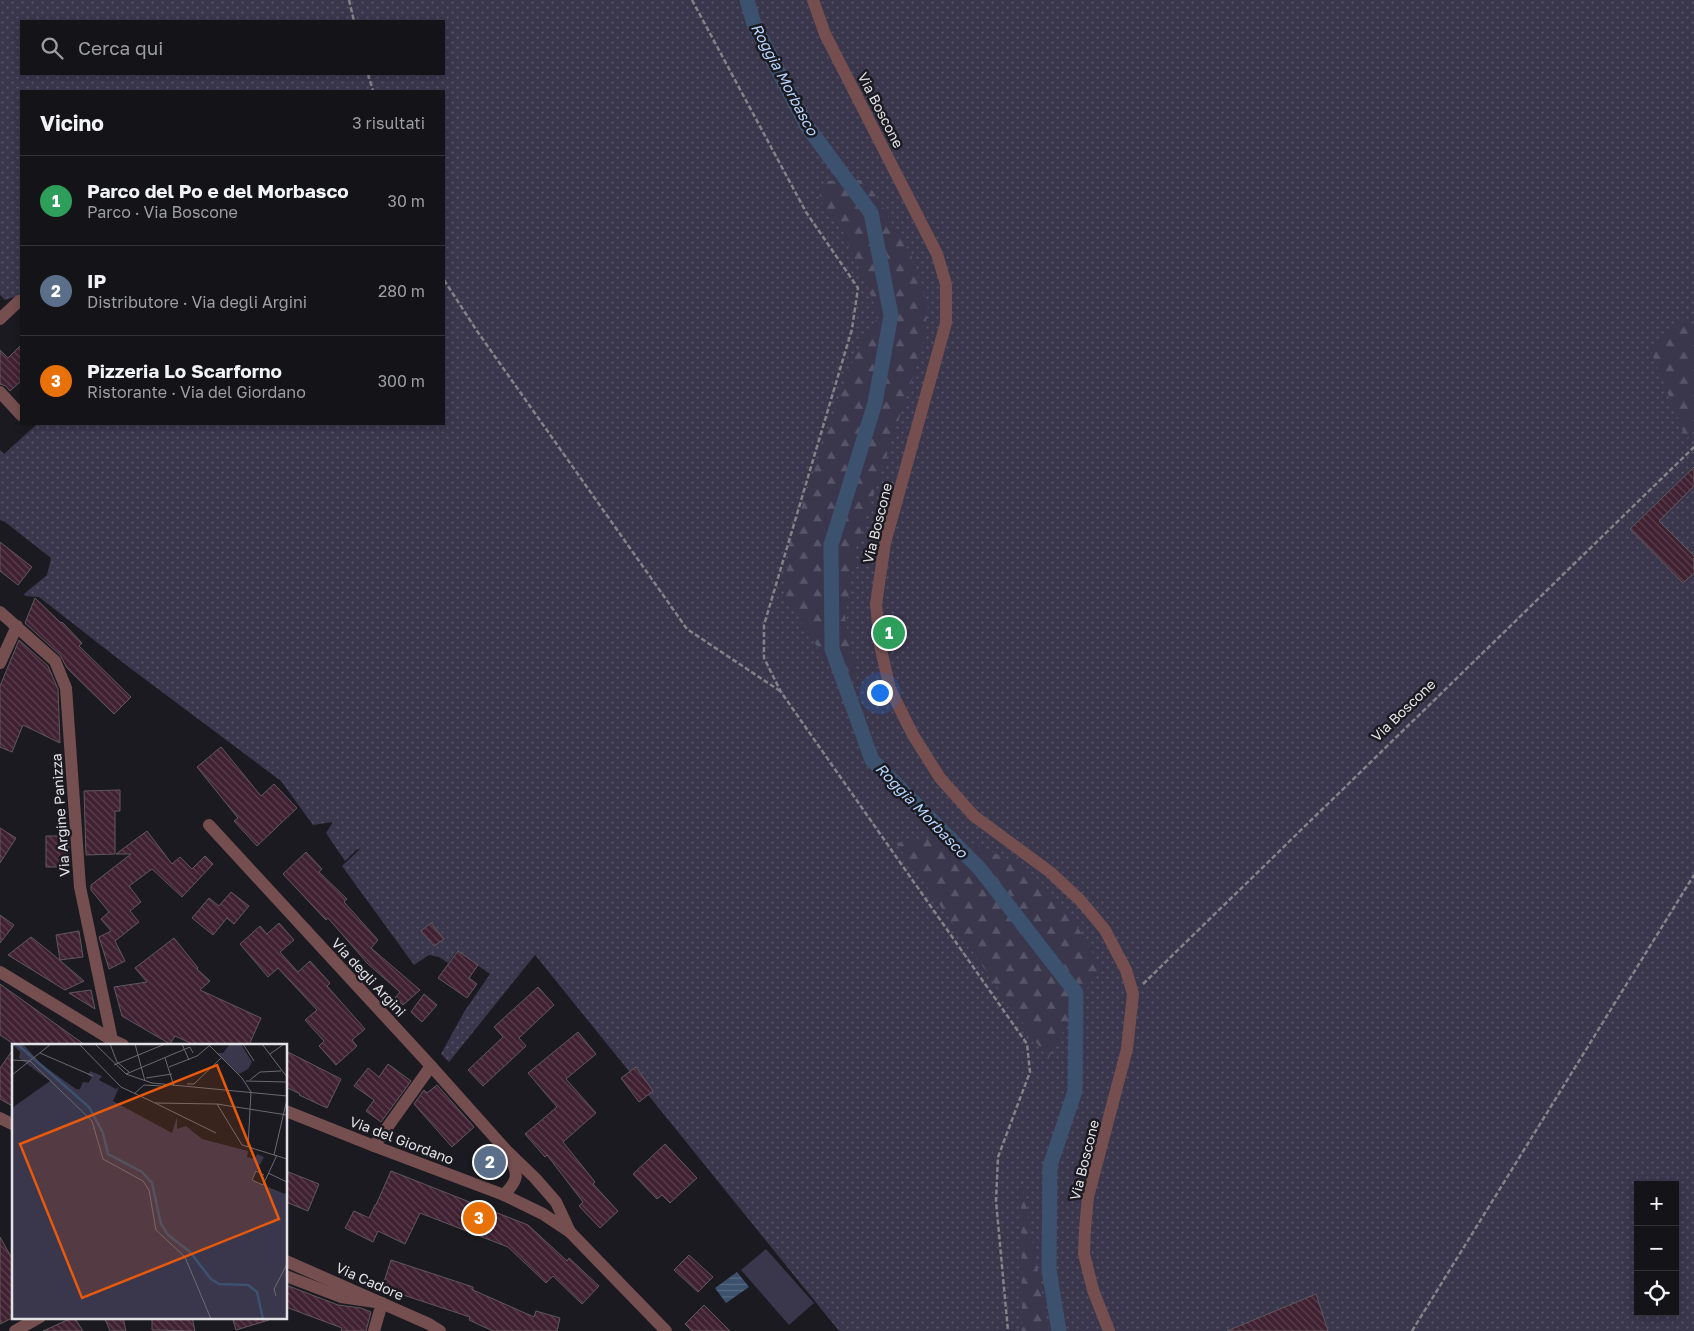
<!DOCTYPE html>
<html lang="it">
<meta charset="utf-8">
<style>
:root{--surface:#141418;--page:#212125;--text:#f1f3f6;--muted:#9d9ea2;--line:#333337;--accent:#a7c81f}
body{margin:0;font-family:"Golos Text",sans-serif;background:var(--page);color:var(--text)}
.controls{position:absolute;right:15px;bottom:15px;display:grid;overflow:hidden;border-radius:0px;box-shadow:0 2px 8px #0003}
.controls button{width:45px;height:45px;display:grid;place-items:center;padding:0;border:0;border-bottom:1px solid var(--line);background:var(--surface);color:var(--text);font:25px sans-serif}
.you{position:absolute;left:879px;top:692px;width:18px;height:18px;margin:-12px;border:4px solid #fff;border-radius:50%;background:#1a73e8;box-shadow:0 0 0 8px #1a73e833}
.badge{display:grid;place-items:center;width:32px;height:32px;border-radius:50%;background:var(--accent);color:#fff;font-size:16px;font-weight:700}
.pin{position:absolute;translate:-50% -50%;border:2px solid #fff;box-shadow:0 1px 5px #0006}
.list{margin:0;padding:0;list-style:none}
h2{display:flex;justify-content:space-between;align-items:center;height:65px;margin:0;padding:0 20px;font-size:21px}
h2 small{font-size:16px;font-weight:400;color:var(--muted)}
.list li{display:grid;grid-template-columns:32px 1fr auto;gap:15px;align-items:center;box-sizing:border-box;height:90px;padding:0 20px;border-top:1px solid var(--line)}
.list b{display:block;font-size:19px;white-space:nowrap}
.list p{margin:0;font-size:16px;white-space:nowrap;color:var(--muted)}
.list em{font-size:16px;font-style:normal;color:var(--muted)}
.icon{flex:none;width:28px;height:28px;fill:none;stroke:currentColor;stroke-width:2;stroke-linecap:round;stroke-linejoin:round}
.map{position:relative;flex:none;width:1694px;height:1331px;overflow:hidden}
.search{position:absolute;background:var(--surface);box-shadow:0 2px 8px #0003;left:20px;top:20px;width:425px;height:55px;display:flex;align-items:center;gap:12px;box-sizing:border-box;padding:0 18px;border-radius:0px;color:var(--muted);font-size:19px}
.panel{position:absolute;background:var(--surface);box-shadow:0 2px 8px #0003;left:20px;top:90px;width:425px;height:335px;border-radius:0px}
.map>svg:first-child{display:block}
</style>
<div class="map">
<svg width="1694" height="1331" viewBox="0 0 1694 1331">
<defs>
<pattern id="grass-dots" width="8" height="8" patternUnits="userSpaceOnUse" patternTransform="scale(1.25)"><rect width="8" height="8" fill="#3a374d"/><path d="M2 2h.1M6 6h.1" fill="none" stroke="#565467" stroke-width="1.8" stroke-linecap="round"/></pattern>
<pattern id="forest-firs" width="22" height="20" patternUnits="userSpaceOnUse" patternTransform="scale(1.25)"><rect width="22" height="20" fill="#3a374d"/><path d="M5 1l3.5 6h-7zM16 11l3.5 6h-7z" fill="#565467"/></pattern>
<pattern id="water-rules" width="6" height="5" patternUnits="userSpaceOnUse" patternTransform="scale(1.25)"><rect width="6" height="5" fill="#3c516d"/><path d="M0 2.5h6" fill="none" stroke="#586a82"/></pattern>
<pattern id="building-back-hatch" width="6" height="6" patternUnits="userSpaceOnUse" patternTransform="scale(1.25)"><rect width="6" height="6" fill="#402132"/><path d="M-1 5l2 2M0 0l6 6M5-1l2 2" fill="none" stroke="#5b4150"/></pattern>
</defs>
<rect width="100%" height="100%" fill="#1b1a20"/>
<path fill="url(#grass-dots)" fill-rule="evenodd" d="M0,0h1694v1331h-855l-304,-376 -86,107 -8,-8 23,-42 26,-38 -33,-23 -9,12 -9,-6 -10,-2 -15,10 -72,-99 18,-17 -4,1 -11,11 -19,-28 7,-11 -20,3 -32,-44 -151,-113 -91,-71 -14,-1 -1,-2 23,-19 4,-17 -46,-36 -5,-2v-70l4,4 33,-30h407v-333h-423v210l-4,-5 -12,4 -5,-5zM21,21h423v53h-423zM1638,1185h37v127h-37z"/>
<g fill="url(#forest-firs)">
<polygon points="866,180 911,255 928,308 922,350 856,548 845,617 857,680 834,673 785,596 789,545 847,374 868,329 880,316 843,232 819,198 825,181"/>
<polygon points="1686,318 1694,326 1694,431 1686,439 1651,351"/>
<polygon points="923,838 970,842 1026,867 1075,923 1100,965 1048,1059 896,843"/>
<polygon points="1021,1179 1049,1331 1019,1331 1022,1326"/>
</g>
<polygon fill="#3a374d" points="766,1249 814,1303 789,1325 741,1270"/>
<polygon fill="url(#water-rules)" points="737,1272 749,1287 726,1303 715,1288"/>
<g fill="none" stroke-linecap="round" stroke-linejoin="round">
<polyline stroke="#3c516d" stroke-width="15" points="747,0 754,24 807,126 871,213 891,315 875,403 831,545 832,649 872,760 980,869 1076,993 1075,1091 1050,1166 1049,1270 1059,1331"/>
</g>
<g fill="url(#building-back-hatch)" stroke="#60585c">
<polygon points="21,345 21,381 10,391 6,386 0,384 0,350 8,358"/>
<polygon points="1694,467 1694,486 1659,521 1694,556 1694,573 1683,583 1630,529"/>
<polygon points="0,542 32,567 18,585 0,571"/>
<polygon points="35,598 61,623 62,622 82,643 79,646 131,697 114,714 67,668 60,655 25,623"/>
<polygon points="19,640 48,666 58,689 60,743 23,725 12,752 0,747 0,686"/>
<polygon points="221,747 261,796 274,784 297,808 257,846 234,821 238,818 197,767"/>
<polygon points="120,790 120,811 115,811 115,854 86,855 84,791"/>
<polygon points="0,828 16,838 0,863"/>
<polygon points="147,831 172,864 180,857 192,869 205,856 213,864 182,897 152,869 129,886 141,902 130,911 139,922 115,941 125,961 109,969 99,937 111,931 101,919 109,912 91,890 91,885 131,854 116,854"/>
<polygon points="46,836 68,836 70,867 46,867"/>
<polygon points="306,852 322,869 319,872 347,899 344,902 378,940 371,948 420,990 403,1005 395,998 400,992 368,964 328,918 326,920 283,874"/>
<polygon points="231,892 249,906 234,924 227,918 213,935 192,918 209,898 219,906"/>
<polygon points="0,915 14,925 0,943"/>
<polygon points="279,923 294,940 280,952 298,972 310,961 330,983 327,986 365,1029 352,1040 357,1046 336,1065 319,1046 324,1041 305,1020 317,1010 278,968 268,977 240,944 260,926 267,934"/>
<polygon points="431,923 444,939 434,946 421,931"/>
<polygon points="79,931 83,957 60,960 56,935"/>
<polygon points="31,937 50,952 84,981 65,990 8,955"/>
<polygon points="174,938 198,968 197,969 210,981 200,990 261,1018 249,1045 195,1045 175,1036 170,1044 122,1016 114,987 147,982 135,968"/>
<polygon points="458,951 478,965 469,978 477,984 467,998 438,978"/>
<polygon points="0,984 85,1045 15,1045 0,1035"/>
<polygon points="538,987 554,1005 519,1038 526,1046 483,1086 468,1070 503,1037 494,1027"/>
<polygon points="91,990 95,1009 69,993"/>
<polygon points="424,994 437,1005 422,1022 411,1012"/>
<polygon points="578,1032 596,1054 566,1079 596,1113 563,1142 595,1182 593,1184 618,1211 600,1228 579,1206 583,1202 547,1155 545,1157 525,1134 557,1107 528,1073"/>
<polygon points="14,1048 14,1107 0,1099 0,1068"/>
<polygon points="286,1051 341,1079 327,1108 299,1095 300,1094 286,1087"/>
<polygon points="388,1064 411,1081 381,1122 366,1111 374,1100 354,1086 368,1068 379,1077"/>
<polygon points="636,1067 653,1091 639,1102 621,1078"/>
<polygon points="437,1085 474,1127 452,1147 414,1104 424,1090 427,1093"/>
<polygon points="665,1144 697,1178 670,1203 662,1195 657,1199 633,1174"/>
<polygon points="480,1151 498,1160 493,1171 474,1162"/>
<polygon points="286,1171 319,1184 308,1211 286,1202"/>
<polygon points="391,1171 528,1225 567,1261 569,1258 599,1286 582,1304 553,1276 546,1283 508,1247 420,1213 405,1244 378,1231 373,1242 345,1228 354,1211 369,1218 375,1205 376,1205"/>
<polygon points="0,1237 14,1262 14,1317 0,1324"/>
<polygon points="689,1255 713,1277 698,1292 674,1270"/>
<polygon points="391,1260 473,1287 473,1290 534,1317 536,1311 560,1318 557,1331 493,1331 469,1320 470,1317 382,1288"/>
<polygon points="286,1285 338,1305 361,1308 371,1312 366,1331 341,1331 342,1328 286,1307"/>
<polygon points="1316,1294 1328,1331 1227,1331"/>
<polygon points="704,1305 730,1331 692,1331 685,1324"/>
<polygon points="74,1317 83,1331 43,1331"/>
<polygon points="104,1317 123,1317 126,1331 110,1331"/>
<polygon points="152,1317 192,1317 195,1331 152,1330"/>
<polygon points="232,1317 269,1317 269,1320 236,1330"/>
</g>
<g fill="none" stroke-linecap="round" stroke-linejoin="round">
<g stroke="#828287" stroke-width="2.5" stroke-dasharray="5 2.5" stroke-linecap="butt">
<polyline points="349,0 354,21"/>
<polyline points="692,0 806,212 858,288 852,329 764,625 764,658 781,692 1027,1044 1030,1072 998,1157 996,1201 1008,1331"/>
<polyline points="368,74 373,91"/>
<polyline points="444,280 477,331 687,629 780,691"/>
<polyline points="1143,984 1694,447"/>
<polyline points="1412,1331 1694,875"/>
</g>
<g stroke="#754f4f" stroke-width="12">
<polyline points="813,0 825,34 937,254 946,284 946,323 885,543 876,604 880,645 890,689 913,735 940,778 974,816 1050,872 1080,900 1105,930 1126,970 1133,994 1127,1049 1088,1197 1085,1229 1084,1254 1093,1290 1109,1331"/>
<polyline points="0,319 19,301 21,303"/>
<polyline points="0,392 21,415"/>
<polyline points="0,612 55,661 66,688 80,887 112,1040"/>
<polyline points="0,663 17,626"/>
<polyline points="209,825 431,1066 506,1150 535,1178 556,1202 570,1232"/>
<polyline points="0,972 112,1040 123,1045"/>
<polyline points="286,1111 374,1146 504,1195 543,1214 570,1232 666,1331"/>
<polyline points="0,1118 14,1125"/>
<polyline points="374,1146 431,1066"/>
<path d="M504,1195c14,-15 15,-19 6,-39"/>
<polyline points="286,1261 429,1324 440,1331"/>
<polyline points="286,1276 341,1297 382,1303 374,1331"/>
<polyline points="15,1331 40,1317"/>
</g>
</g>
<g text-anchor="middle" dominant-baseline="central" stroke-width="5" stroke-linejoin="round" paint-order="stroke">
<g font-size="14" fill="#e3e3e7" stroke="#1b1a20">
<text transform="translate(881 110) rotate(63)">Via Boscone</text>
<text transform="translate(877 523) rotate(-76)">Via Boscone</text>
<text transform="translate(1403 710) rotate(-44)">Via Boscone</text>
<text transform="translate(60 815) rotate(-94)">Via Argine Panizza</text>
<text transform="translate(369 977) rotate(47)">Via degli Argini</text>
<text transform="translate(402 1140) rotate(21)">Via del Giordano</text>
<text transform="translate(1084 1160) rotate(-76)">Via Boscone</text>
<text transform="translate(370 1281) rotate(24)">Via Cadore</text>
</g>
<g font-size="15" font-style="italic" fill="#b5d4fe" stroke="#1b1a20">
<text transform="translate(785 79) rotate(62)">Roggia Morbasco</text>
<text transform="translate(922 810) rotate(46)">Roggia Morbasco</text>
</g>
</g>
<g transform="translate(12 1044)">
<rect width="275" height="275" fill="#1b1a20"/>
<path d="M0,0h11l18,20 35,25 8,1 8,-13 -4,-2 2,-4 12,5 -3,4 17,9 3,-2 -6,14 59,32 5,-16v12l9,-3 16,13 46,12 -1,6 8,2 2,-5 7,3 -13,23 34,14 2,-4v129h-275v-211l38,-27 -31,-23 1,-6z" fill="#3a374d"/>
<path d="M20,17l49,40 -2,3 -6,-8 -3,1 -31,-27zM71,38l7,1 -2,4 11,21 6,22 -26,-39zM96,101l27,18 -8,4 -16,-5 -5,-3zM136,136l12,7 2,37 13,10 -5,5 -13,-12 -3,-31zM23,207l19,13 -9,21 -21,-10z" fill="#3a374d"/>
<path d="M218,0h11l11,18 -4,7 -9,5 -22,-21h6z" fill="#3a374d"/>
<path fill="none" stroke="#3c516d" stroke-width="2.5" d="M5,0l72,63 14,26 5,21 34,18 10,11 9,41 7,11 22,17 21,27 8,5 29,1 9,7 6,27"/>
<path fill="none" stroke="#6b6a70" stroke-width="1" d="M67,0l42,43 34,16 62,1 70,11M83,0l31,30 26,9 135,13M98,0l7,18 12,10M123,0l10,37M170,0l7,16M196,0l34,34 9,14 -3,55M231,0l11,17M250,0l25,33M28,9l53,23M258,10l14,-10M153,14l9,28M0,16l18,1 62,60 11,38 40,22 6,9 7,40 29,27 26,62M102,21l51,-21M157,23l28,-11 12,-10M114,30l64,-27 3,6M0,31l39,-31M134,34l26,-4M238,36l10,-8 21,-1M234,37l40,1M175,40h7l27,-26M122,50l10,-9 17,1M143,59l61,30M205,60l25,41 45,14M262,111l13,-56M256,129l19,9M252,131l-8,-4 -4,9 11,5 14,-30M264,252l-2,-7 13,-25"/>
<path fill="#e8590c" fill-opacity="0.15" stroke="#e8590c" stroke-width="2.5" d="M205,21l62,154 -197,79 -62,-154z"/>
<rect width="275" height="275" fill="none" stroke="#e3e3e7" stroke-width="2.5"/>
</g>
</svg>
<div class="controls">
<button>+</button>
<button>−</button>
<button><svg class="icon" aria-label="locate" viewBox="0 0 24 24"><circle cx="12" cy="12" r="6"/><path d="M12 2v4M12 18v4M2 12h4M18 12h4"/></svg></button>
</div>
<div class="you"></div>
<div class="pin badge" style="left:889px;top:633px;background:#2e9e5b">1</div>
<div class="pin badge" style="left:490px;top:1162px;background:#5c6f8a">2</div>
<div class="pin badge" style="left:479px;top:1218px;background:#e8710a">3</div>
<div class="search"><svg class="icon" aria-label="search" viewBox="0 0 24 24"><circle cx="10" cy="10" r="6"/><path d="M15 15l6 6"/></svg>Cerca qui</div>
<section class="panel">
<h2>Vicino<small>3 risultati</small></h2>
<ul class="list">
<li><span class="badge" style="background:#2e9e5b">1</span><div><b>Parco del Po e del Morbasco</b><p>Parco · Via Boscone</p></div><em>30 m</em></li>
<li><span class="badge" style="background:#5c6f8a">2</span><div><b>IP</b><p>Distributore · Via degli Argini</p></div><em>280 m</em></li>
<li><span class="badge" style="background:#e8710a">3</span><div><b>Pizzeria Lo Scarforno</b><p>Ristorante · Via del Giordano</p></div><em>300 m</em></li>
</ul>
</section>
</div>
